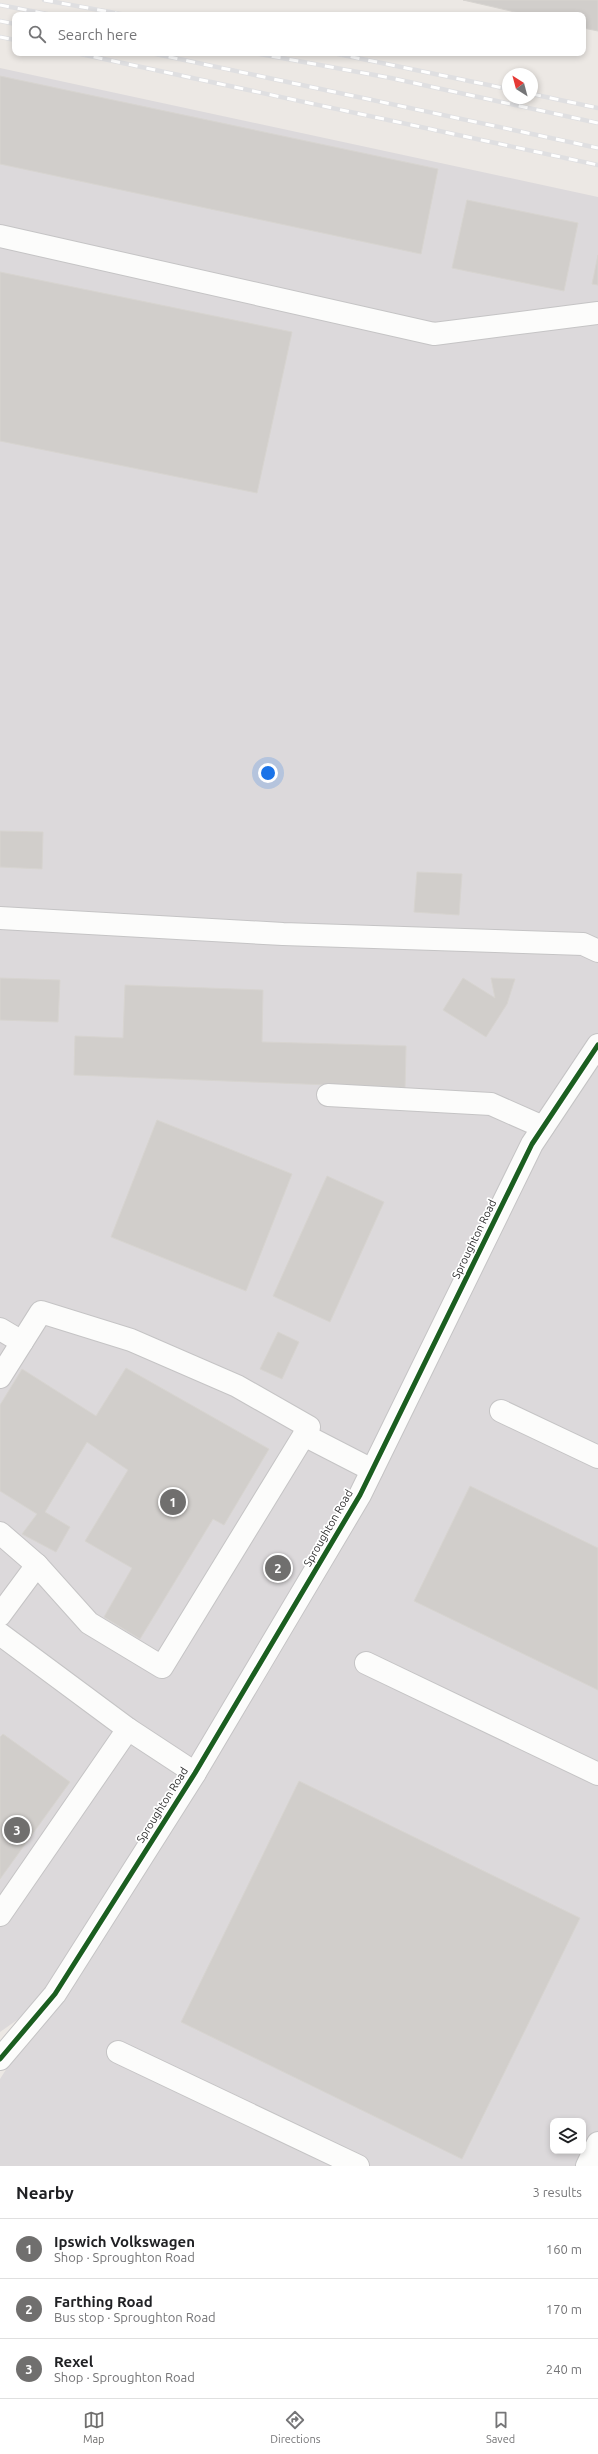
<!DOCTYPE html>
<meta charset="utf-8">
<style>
:root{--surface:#fff;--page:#f2f2f2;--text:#202124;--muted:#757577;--line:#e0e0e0;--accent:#706f6e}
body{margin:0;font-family:Ubuntu,sans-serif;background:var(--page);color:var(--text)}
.controls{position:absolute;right:12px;bottom:12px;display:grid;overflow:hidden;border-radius:8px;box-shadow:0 2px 6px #0003}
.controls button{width:36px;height:36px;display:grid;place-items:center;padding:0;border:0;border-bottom:1px solid var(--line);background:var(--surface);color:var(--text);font:20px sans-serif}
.compass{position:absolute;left:502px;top:68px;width:36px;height:36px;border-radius:50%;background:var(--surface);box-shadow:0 2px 6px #0003;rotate:324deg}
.you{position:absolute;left:268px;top:773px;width:14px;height:14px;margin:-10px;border:3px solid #fff;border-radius:50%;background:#1a73e8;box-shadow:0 0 0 6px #1a73e833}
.badge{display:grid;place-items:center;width:26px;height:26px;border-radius:50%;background:var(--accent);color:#fff;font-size:13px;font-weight:700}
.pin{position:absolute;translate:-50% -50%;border:2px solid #fff;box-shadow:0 1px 4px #0006}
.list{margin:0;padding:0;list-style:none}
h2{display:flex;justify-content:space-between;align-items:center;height:52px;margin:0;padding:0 16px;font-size:17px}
h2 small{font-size:13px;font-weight:400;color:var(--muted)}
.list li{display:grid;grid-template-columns:26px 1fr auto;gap:12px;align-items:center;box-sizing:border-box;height:60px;padding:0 16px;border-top:1px solid var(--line)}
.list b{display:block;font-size:15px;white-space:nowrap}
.list p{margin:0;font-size:13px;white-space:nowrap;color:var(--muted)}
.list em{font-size:13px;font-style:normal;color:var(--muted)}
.icon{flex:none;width:22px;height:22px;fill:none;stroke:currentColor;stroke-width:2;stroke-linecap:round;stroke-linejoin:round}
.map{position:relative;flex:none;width:598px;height:2166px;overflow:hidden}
.search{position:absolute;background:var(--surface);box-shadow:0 2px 6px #0003;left:12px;right:12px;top:12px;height:44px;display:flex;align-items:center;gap:10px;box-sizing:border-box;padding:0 14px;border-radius:8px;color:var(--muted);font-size:15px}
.sheet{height:232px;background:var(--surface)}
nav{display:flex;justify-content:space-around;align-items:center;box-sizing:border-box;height:56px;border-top:1px solid var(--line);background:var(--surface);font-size:11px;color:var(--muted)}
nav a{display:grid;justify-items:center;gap:2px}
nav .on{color:var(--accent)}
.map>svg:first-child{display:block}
</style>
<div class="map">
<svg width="598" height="2166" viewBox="0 0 598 2166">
<rect width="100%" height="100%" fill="#ece8e4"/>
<path fill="#dcd9db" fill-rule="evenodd" d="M0,68l598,129v1969h-598v-87l54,-85 -54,38zM553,2121h30v30h-30z"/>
<g fill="#d1cecb" stroke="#d7d4d0">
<polygon points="463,0 598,0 598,31 583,28 583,15 528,15"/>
<polygon points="0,76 438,169 421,254 0,164"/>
<polygon points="467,200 578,223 564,291 452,268"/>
<polygon points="598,255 598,285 592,284"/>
<polygon points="0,272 292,332 257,493 0,441"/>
<polygon points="0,831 43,832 42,869 0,867"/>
<polygon points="417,872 462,874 459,915 414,912"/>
<polygon points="0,978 60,980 58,1022 0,1020"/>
<polygon points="463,978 495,998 491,978 515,979 507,1004 486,1037 443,1010"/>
<polygon points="125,985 263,990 262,1042 406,1046 405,1088 74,1075 75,1036 123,1038"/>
<polygon points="157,1120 292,1174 246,1291 111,1237"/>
<polygon points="327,1176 384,1202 330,1322 273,1296"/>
<polygon points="278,1332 299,1342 282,1379 260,1369"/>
<polygon points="126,1368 269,1449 224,1525 213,1519 140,1639 104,1617 132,1568 85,1541 128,1470 87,1442 45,1512 70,1527 56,1552 22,1534 37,1514 0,1491 0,1405 22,1369 96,1416"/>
<polygon points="470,1486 598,1548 598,1690 414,1601"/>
<polygon points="3,1734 70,1782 0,1879 0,1737"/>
<polygon points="299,1781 580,1918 462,2159 181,2022"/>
</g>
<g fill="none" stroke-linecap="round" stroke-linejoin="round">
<defs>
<g id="minor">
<polyline points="0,236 434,334 598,313"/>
<polyline points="0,918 283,934 583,944 598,951"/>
<polyline points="328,1095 491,1104 543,1127"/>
<polyline points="0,1329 22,1342"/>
<polyline points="0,1377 41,1312 131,1340 237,1386 309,1427 162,1667 89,1623 37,1565"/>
<polyline points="501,1411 598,1457"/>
<polyline points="304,1435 372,1470"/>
<polyline points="0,1533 37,1565 0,1615"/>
<polyline points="0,1634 128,1729 195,1773"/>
<polyline points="366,1663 598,1774"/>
<polyline points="0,1915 128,1729"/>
<polyline points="118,2052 358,2166"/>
<polyline points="0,2059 55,1994 195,1773 360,1495 532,1144 598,1045"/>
<polyline points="587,2166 598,2143"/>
</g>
</defs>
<use href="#minor" stroke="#c5c4c5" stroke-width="24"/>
<use href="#minor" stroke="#fcfcfb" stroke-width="22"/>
<defs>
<g id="rail">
<polyline points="44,0 126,15"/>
<polyline points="0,5 52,15"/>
<polyline points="0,21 15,24"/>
<polyline points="0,37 15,40"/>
<polyline points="76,53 598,165"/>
<polyline points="151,53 598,148"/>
<polyline points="254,53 391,78 598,123"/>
<polyline points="333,53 508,89"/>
<polyline points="532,94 598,108"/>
</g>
</defs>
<use href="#rail" stroke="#dfdfe1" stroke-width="4.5"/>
<use href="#rail" stroke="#fff" stroke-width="3" stroke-dasharray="9" stroke-linecap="butt"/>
<defs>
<polyline id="cycleway" points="0,2059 55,1994 195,1773 360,1495 532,1144 598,1045"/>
</defs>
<use href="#cycleway" stroke="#fff" stroke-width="8"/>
<use href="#cycleway" stroke="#1b5e20" stroke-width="5"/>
</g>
<g text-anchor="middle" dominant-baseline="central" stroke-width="3.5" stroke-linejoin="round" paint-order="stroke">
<g font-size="11" fill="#2e2e2e" stroke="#fff">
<text transform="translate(474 1239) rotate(-64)">Sproughton Road</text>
<text transform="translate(328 1528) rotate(-60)">Sproughton Road</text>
<text transform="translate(162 1805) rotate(-58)">Sproughton Road</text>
</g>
</g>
</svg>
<div class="controls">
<button><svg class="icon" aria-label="layers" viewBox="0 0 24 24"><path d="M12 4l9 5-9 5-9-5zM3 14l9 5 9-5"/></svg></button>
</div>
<svg class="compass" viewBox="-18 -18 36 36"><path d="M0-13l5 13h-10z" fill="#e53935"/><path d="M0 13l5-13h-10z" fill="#757577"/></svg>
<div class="you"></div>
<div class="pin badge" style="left:173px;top:1502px">1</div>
<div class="pin badge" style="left:278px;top:1568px">2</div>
<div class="pin badge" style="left:17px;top:1830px">3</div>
<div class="search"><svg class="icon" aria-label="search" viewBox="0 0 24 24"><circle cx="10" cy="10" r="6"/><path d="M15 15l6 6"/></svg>Search here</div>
</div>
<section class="sheet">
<h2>Nearby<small>3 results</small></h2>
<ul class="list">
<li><span class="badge">1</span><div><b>Ipswich Volkswagen</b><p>Shop · Sproughton Road</p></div><em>160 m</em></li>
<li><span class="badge">2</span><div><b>Farthing Road</b><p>Bus stop · Sproughton Road</p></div><em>170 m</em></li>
<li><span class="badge">3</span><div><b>Rexel</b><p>Shop · Sproughton Road</p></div><em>240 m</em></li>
</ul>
</section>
<nav>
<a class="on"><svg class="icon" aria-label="map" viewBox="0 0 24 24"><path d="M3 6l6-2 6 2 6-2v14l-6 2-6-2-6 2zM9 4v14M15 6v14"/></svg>Map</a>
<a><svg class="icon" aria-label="directions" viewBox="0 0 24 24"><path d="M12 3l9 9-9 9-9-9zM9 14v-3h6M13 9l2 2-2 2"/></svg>Directions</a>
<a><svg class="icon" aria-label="saved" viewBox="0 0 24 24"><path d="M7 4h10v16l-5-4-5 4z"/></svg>Saved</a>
</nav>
